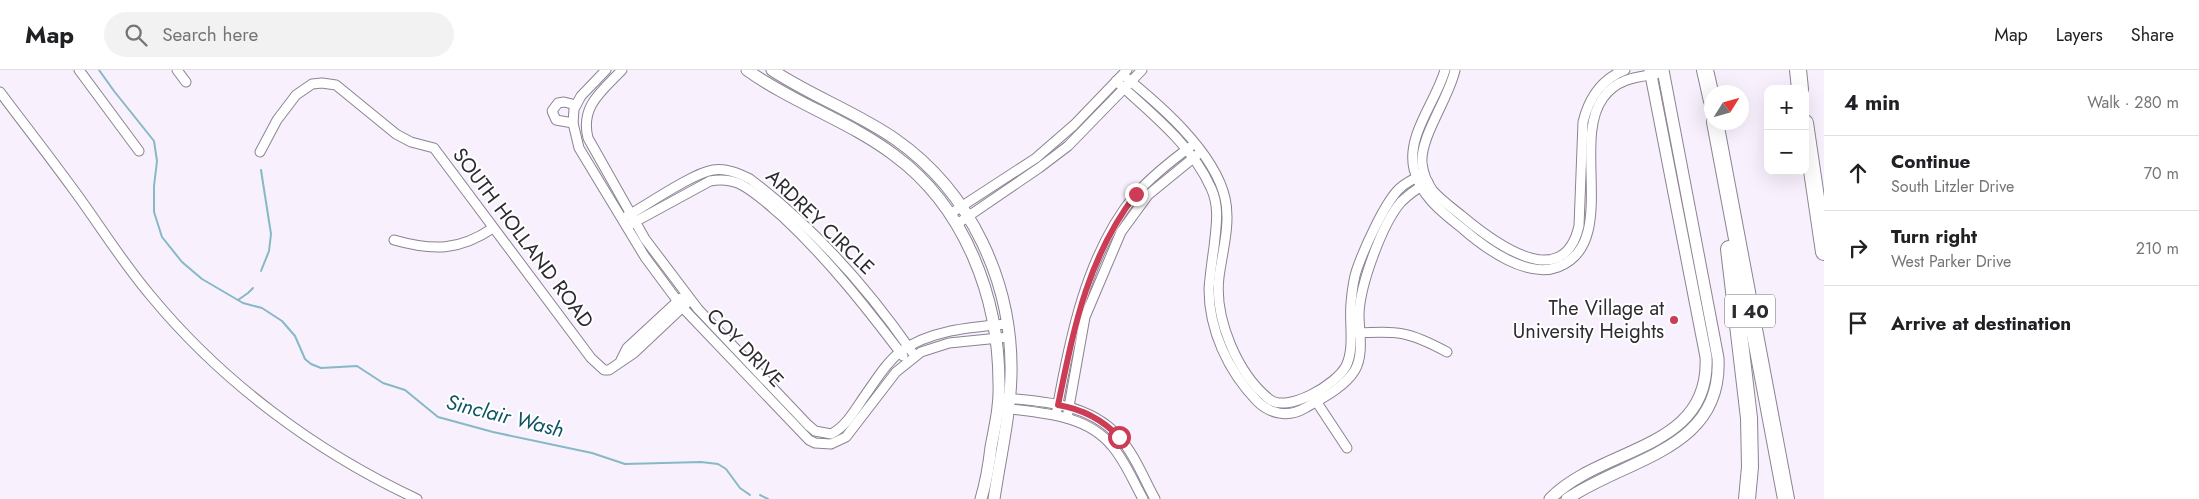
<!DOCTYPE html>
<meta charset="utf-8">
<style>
:root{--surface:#fff;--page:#f2f2f2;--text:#202124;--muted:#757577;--line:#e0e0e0}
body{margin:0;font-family:Jost,sans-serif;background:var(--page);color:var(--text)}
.controls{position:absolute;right:15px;top:15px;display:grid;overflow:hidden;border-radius:10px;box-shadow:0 5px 20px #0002}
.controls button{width:45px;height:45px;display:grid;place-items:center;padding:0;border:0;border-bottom:1px solid var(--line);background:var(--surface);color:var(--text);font:25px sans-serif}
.compass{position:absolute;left:1704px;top:15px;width:45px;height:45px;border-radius:50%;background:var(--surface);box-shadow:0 5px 20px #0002;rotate:53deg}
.stop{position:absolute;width:15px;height:15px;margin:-11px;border:4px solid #cc3c56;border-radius:50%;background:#fff}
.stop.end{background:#cc3c56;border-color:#fff;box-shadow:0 1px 5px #0008}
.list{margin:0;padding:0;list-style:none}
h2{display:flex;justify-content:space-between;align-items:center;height:65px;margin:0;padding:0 20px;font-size:21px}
h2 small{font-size:16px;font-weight:400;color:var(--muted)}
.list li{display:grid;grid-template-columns:32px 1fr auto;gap:15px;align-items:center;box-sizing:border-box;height:75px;padding:0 20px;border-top:1px solid var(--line)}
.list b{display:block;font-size:19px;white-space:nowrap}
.list p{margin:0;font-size:16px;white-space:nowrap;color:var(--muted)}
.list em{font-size:16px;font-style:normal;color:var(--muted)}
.icon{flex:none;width:28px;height:28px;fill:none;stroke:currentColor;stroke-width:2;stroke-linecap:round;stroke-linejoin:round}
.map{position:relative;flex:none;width:1824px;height:429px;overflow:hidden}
header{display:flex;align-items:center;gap:30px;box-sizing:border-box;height:70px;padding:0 25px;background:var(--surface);border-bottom:1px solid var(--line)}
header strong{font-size:24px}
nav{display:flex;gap:28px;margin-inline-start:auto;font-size:18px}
.search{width:350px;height:45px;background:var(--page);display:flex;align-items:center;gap:12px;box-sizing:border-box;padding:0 18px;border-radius:28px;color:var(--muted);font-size:19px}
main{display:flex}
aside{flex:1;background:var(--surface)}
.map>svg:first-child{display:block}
</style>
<header>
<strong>Map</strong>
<div class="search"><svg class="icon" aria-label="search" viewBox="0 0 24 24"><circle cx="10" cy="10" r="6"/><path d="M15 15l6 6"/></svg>Search here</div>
<nav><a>Map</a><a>Layers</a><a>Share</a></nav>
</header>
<main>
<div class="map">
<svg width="1824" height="429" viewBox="0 0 1824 429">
<rect width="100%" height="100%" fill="#f8f1fd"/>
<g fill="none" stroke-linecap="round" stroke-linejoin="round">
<g stroke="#86b8c5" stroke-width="2">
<polyline points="99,0 114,21 154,71 157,91 154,116 154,142 162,167 182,192 202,209 243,233 262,238 282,251 295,266 305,289 311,294 321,298 357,296 383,313 405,320 438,347 493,362 592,383 625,394 701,392 718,394 726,399 740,418 750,425"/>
<polyline points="261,100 271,164 269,181 261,201"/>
<polyline points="238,230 248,223 253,218"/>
<polyline points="760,425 768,429"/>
</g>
<defs>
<g id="minor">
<polyline points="79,0 139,81"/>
<polyline points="177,0 186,12"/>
<polyline points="606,0 581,26 574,39 573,53 579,78 645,187 682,237 809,370 815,373 831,374 846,367 896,302 921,282 949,273 1009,267"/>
<path d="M622,0c-20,21 -42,36 -34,68l57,101 53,70 110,116 7,6 16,3c16,-8 25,-26 35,-40 10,-14 20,-31 34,-42 30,-22 72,-25 107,-28"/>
<path d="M1445,0c-9,32 -39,65 -31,99 6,27 29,44 49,60 22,19 64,50 95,38 61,-23 13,-126 45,-169 13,-19 33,-21 53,-24"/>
<path d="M1455,0c-6,28 -35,67 -33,93 1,9 5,20 11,28 8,9 19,17 29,25 31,26 101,79 117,10l4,-104c6,-24 18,-43 42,-52"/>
<path d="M1123,5c36,29 91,76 102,123 6,25 -3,55 -6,79 -5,41 18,96 50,122 18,15 68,-15 77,-33 9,-18 3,-43 5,-63 1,-11 2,-23 6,-34 7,-20 27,-65 42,-80 7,-7 16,-11 25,-15"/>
<path d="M1116,11c34,31 76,64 95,107 9,19 5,39 3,59 -2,14 -4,28 -5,42 0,41 19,82 48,112 13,13 31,17 48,7 16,-9 40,-21 50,-38 9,-16 4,-38 4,-56 1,-29 23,-90 42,-112 8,-8 17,-14 27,-20"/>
<path d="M0,22c24,32 49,64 73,97 26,35 49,73 78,107 71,86 165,156 266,203"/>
<polyline points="573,53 556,50 552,41 558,33 564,32 576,35"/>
<polyline points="260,82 277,50 296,25 312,14 322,13 336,15 396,64 411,72 434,78 591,288 604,300 609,300 634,283 687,233"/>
<polyline points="950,144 1036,88 1074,55 1127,0"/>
<path d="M627,146c20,-11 66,-43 86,-46 13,-2 25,3 37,9 63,48 117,108 162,173"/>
<path d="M631,154l79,-43c10,-2 21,-1 30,3 16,8 30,22 43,33 45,42 83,90 120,139"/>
<polyline points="957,154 1039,98 1068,76 1142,0"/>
<path d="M394,170c39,11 65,11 99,-12"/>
<path d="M1356,263c43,-2 52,-2 91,19"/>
<polyline points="621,290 627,278 681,228"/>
<path d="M1004,328c39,3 86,6 114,38 16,17 26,43 37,63"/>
<polyline points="1314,328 1347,378"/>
<path d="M1003,338c38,5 83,6 109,38 13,15 21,35 31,53"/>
<path d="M1056,345c13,-74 30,-161 79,-220 16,-18 36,-34 55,-48"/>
<polyline points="1067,348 1085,247 1121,162 1148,125 1197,85"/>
</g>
<g id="tertiary">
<path d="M747,0c46,33 102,51 147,85 71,52 105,142 105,229 1,21 -4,42 -8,63 -2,18 -5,35 -10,52"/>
<path d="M772,0c39,26 84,42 123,69 76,53 118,144 116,236 -1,41 -11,83 -17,124"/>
<path d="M1550,429c51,-53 161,-48 156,-142l-56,-287"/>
<path d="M1567,429c60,-41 156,-49 151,-141l-55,-288"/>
</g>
<g id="motorway">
<polyline points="1705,0 1712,31"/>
<polyline points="1798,0 1800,19"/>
<polyline points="1715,52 1786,429"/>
<polyline points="1805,53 1824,182"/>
<polyline points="1729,179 1749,348 1750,397 1747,429"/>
</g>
</defs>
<use href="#minor" stroke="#8b8391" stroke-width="11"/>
<use href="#tertiary" stroke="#8b8391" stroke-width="13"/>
<use href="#motorway" stroke="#8b8391" stroke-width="18"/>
<use href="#minor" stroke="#fff" stroke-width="9"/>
<use href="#tertiary" stroke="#fff" stroke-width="11"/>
<use href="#motorway" stroke="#fff" stroke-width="16"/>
</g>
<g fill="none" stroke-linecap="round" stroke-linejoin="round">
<path stroke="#cc3c56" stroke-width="6" d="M1119,367c-17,-18 -37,-28 -61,-32 16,-77 29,-147 78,-211"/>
</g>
<circle fill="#cc3c56" stroke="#fff" stroke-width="2" cx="1674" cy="250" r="5"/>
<g text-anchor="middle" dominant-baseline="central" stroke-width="4" stroke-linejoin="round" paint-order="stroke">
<rect fill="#fff" stroke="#6d6b6e" stroke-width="1" x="1725" y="224.5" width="50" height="33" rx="4"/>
<g font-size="19" font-weight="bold" fill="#2e2b30">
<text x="1750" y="241">I 40</text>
</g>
<g font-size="20" fill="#2e2b30" stroke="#fff">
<text transform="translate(820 152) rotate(44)">ARDREY CIRCLE</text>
<text transform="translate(523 168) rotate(53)">SOUTH HOLLAND ROAD</text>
<text transform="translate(745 278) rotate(46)">COY DRIVE</text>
</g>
<g font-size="20" fill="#2e2b30" stroke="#fff" text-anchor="end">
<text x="1664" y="238">The Village at<tspan x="1664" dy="23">University Heights</tspan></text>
</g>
<g font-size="21" font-style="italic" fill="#0d5462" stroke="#fff">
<text transform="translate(505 346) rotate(14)">Sinclair Wash</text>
</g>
</g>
</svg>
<div class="controls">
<button>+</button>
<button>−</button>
</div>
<svg class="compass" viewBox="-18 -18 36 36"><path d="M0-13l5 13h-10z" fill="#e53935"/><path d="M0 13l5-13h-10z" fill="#757577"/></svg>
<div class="stop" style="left:1119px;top:367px"></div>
<div class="stop end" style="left:1136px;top:124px"></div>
</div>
<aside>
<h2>4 min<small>Walk · 280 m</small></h2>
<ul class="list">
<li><svg class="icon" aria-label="ahead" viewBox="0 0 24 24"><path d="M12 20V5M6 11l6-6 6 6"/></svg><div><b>Continue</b><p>South Litzler Drive</p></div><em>70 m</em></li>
<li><svg class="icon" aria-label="right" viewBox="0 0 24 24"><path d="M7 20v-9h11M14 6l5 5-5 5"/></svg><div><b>Turn right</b><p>West Parker Drive</p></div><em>210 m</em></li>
<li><svg class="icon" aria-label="arrive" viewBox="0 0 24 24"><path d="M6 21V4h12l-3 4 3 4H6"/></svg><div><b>Arrive at destination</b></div></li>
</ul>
</aside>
</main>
